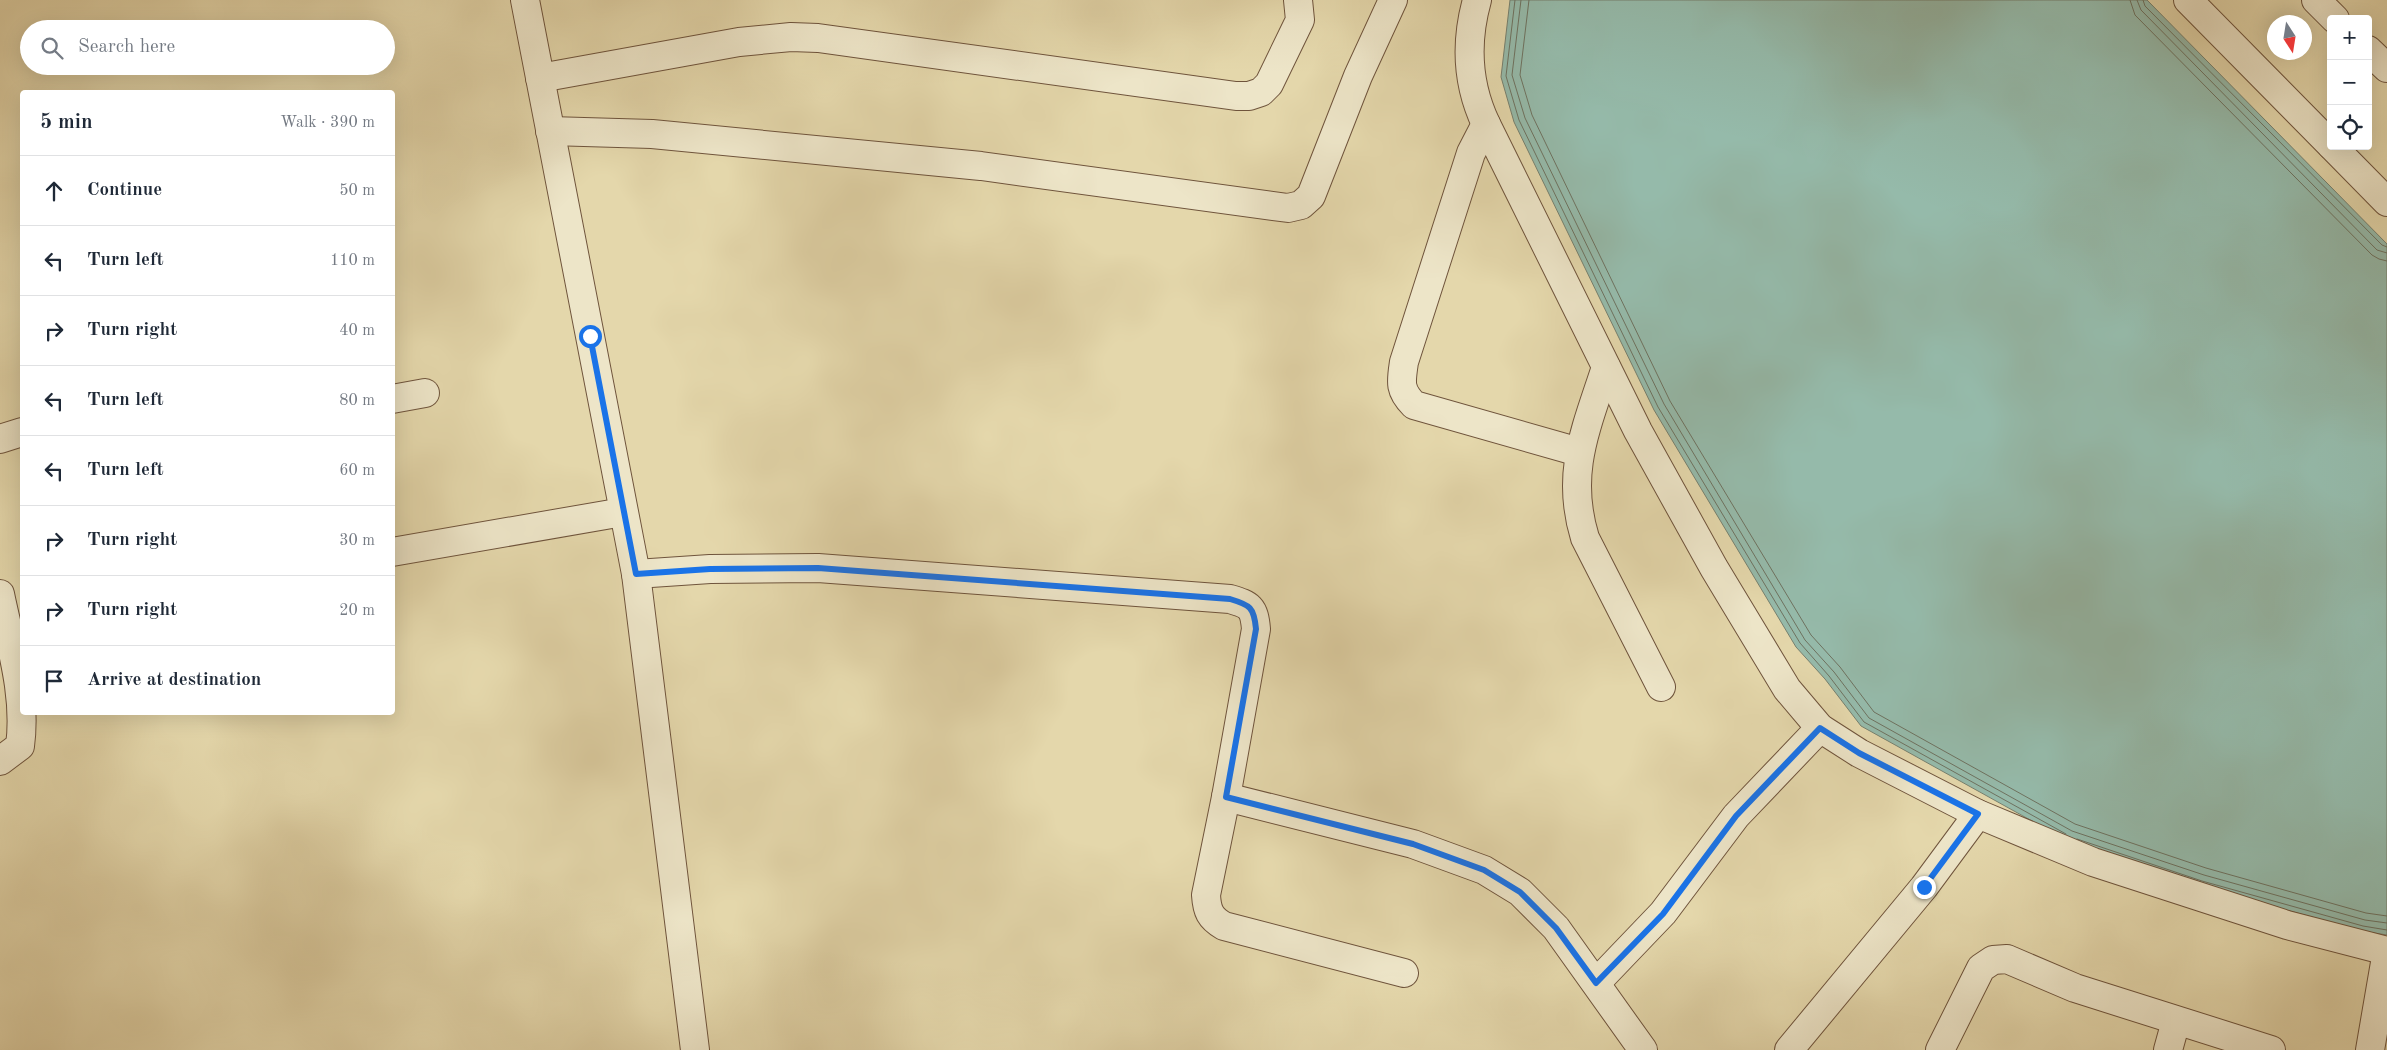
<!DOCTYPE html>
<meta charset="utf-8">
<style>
:root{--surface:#fff;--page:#f2f2f3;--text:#1f2937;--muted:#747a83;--line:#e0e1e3}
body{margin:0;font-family:"Old Standard TT",serif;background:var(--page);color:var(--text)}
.controls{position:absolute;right:15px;top:15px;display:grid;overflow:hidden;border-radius:5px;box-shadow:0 5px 20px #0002}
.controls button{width:45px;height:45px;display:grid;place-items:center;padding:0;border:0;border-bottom:1px solid var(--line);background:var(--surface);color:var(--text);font:25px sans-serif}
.compass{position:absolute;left:2267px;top:15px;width:45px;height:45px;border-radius:50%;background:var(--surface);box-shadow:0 5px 20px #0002;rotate:168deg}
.stop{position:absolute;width:15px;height:15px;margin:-11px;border:4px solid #1a73e8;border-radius:50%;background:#fff}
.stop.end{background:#1a73e8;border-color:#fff;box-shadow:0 1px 5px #0008}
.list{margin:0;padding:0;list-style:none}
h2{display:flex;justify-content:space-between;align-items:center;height:65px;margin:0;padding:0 20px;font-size:21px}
h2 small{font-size:16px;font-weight:400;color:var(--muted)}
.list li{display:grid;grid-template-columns:32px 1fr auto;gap:15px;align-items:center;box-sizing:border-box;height:70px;padding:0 20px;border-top:1px solid var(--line)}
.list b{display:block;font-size:19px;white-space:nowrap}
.list em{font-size:16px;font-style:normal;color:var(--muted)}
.icon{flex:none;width:28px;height:28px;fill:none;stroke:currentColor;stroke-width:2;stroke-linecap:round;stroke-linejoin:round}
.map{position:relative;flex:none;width:2387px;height:1050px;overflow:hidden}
.search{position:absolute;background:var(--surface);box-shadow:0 5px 20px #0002;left:20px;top:20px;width:375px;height:55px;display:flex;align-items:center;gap:12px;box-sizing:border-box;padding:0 18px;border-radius:28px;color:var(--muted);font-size:19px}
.panel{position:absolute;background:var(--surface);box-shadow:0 5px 20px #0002;left:20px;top:90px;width:375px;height:625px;border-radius:5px}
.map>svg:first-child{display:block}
</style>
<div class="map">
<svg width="2387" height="1050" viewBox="0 0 2387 1050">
<rect width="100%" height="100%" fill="#e4d7ab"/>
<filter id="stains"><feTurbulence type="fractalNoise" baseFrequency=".004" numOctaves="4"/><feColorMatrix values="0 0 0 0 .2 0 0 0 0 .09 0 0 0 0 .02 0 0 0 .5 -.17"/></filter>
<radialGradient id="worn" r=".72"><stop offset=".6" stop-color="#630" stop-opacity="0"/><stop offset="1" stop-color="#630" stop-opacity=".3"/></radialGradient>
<polygon fill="#95baaa" stroke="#76806f" points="1510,0 2147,0 2387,244 2387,935 2362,931 2200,886 2068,841 1861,726 1825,679 1796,647 1654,410 1514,122 1501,77"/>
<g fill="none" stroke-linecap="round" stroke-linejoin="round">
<g stroke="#6e7260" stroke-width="1">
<polyline points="1515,0 1506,76 1519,120 1658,407 1800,643 1829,676 1864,722 2066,834"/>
<polyline points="1521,0 1512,75 1525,118 1664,404 1805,640 1834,672 1869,718 2072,831 2204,875 2365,920 2387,923"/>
<polyline points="1529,0 1520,75 1532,115 1670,401 1811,635 1840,667 1874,712 2075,824 2206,868 2366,913 2387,916"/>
<polyline points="2130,0 2135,15 2372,255 2379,259 2387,261"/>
<polyline points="2137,0 2141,10 2377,250 2387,253"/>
<polyline points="2143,0 2145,6 2382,245 2387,247"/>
<polyline points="2077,839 2202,881 2363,926 2387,930"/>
</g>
<defs>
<g id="minor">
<polyline points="525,0 636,574 695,1050"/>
<path d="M1477,0c-12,43 -10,84 9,124l152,307 76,137 73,121 33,39 39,25 119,61 115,48 194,63 100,26"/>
<polyline points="2188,0 2331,145"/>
<polyline points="2316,0 2335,19"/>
<polyline points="2368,50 2387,68"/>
<polyline points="540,78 739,42 791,37 818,38 1236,96 1249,96 1261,92 1269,84 1300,20 1298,0"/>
<path d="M1486,124l-15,29 -67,209c-3,20 -5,28 10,43l165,47"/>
<polyline points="550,131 652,134 981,166 1288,208 1301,205 1311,196 1358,76 1393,0"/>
<polyline points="2332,146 2387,202"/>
<path d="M1606,367c-20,62 -41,106 -21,171l76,149"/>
<polyline points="392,399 425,393"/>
<polyline points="0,439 22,432"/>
<polyline points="392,552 623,512"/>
<path d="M636,574l74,-5 108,-1 412,31c20,6 24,8 26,30l-30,168 -20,98c1,16 4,23 18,31l180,47"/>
<path d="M0,594c10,49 27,101 20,152l-20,15"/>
<polyline points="1226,797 1413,844 1484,870 1520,892 1556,928 1643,1050"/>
<polyline points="1596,983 1663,913 1736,816 1820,728"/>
<polyline points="1789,1050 1924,887 1978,814"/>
<polyline points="1940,1050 1981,968 1993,960 2007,959 2075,988 2271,1050"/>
<polyline points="2168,1050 2176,1021"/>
<polyline points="2370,1050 2387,951"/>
</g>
</defs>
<use href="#minor" stroke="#6f543c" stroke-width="30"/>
<use href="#minor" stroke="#ede5c8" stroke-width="28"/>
</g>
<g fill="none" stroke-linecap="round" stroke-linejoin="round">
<path stroke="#1a73e8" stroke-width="6" d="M590,336l46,238 74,-5 108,-1 412,31c20,6 24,8 26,30l-30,168 187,47 71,26 36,22 36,36 40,55 67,-69 73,-98 84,-88 39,25 119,61 -54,73"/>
</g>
<rect width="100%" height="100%" filter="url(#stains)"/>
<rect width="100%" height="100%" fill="url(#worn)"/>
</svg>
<div class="controls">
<button>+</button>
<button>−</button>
<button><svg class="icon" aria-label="locate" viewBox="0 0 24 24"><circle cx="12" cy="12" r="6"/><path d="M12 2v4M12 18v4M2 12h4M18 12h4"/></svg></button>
</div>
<svg class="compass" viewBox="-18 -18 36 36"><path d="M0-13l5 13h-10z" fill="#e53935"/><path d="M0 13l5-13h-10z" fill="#747a83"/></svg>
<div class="stop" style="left:590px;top:336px"></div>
<div class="stop end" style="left:1924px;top:887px"></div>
<div class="search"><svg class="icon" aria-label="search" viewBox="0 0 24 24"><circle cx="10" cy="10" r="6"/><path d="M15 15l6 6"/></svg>Search here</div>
<section class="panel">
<h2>5 min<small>Walk · 390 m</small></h2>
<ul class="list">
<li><svg class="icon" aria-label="ahead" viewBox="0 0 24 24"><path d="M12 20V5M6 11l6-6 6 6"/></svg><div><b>Continue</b></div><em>50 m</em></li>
<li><svg class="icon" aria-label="left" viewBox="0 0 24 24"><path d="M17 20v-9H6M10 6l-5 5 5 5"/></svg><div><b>Turn left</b></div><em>110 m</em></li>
<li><svg class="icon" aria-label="right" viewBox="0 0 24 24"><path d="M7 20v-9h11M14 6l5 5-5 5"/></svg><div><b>Turn right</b></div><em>40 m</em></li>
<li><svg class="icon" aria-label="left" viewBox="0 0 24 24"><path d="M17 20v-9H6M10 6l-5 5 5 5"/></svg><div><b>Turn left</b></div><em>80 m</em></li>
<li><svg class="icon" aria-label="left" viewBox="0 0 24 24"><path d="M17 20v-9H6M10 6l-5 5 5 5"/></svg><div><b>Turn left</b></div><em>60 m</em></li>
<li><svg class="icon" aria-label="right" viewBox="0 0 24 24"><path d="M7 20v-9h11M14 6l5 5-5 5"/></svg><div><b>Turn right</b></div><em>30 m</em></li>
<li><svg class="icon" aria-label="right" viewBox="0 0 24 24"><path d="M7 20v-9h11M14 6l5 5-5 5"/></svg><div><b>Turn right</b></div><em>20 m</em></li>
<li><svg class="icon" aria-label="arrive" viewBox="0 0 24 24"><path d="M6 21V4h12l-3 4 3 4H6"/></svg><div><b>Arrive at destination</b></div></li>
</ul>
</section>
</div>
